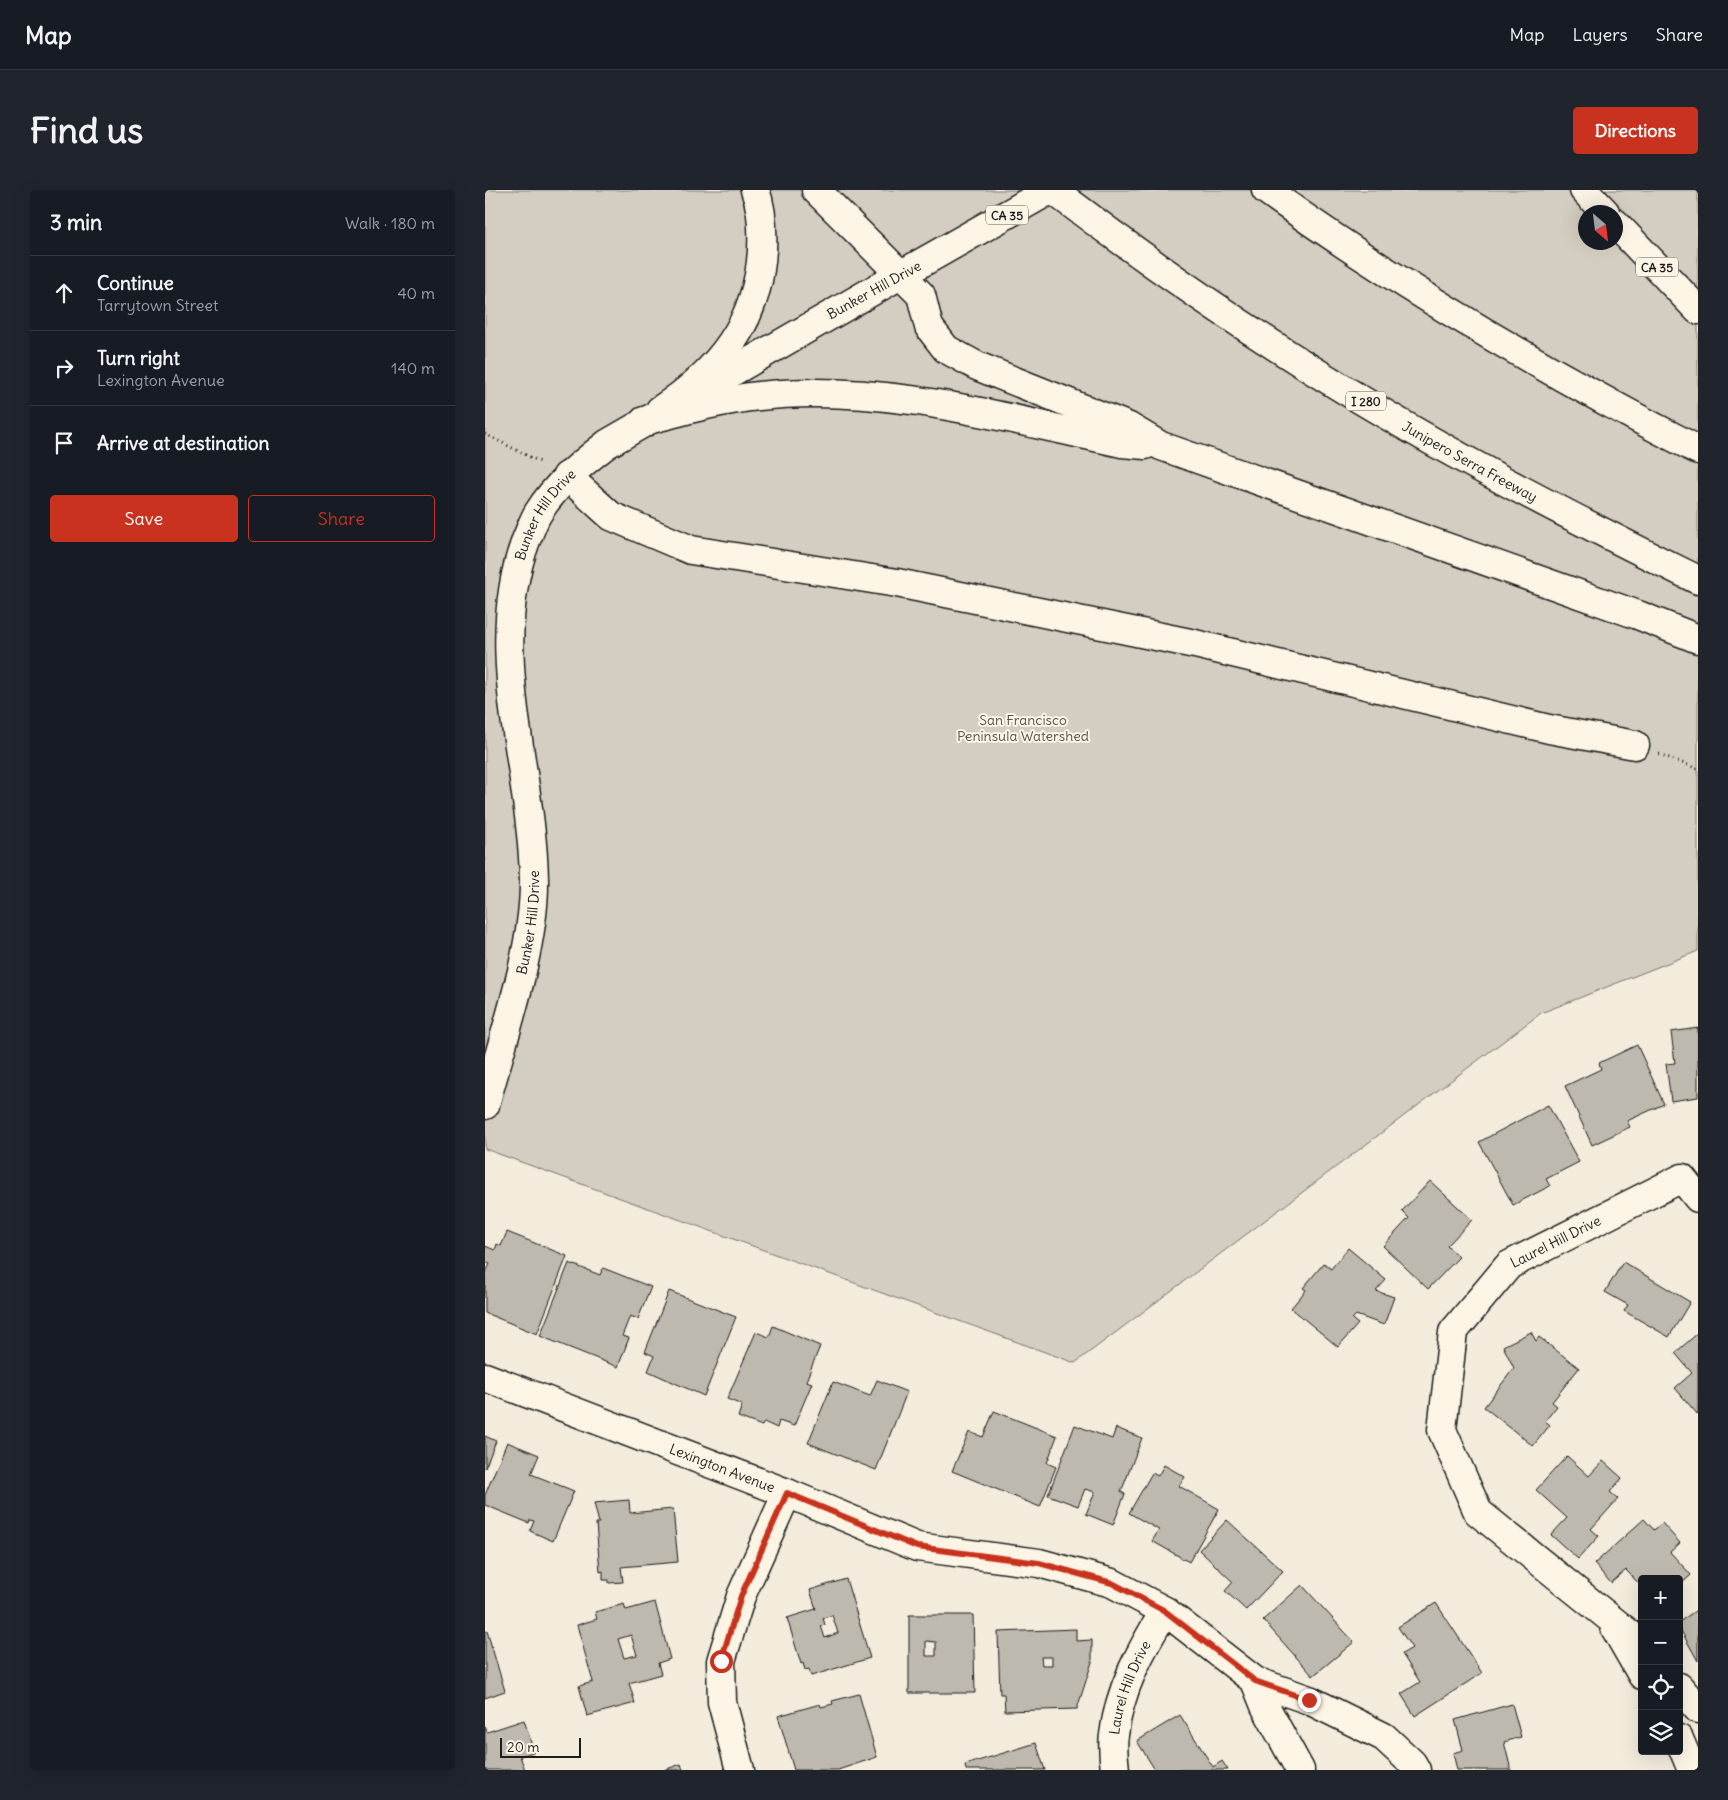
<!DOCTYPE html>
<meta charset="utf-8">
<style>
:root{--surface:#171b24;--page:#20242c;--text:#f1f3f6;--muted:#9ea1a6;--line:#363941;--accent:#c8321e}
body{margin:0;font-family:Delius,sans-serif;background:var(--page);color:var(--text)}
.controls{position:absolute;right:15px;bottom:15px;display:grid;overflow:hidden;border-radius:5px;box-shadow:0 5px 20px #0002}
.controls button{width:45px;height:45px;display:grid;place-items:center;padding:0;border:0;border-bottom:1px solid var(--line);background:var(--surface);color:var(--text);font:25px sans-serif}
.compass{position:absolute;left:1093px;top:15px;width:45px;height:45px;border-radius:50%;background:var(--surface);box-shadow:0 5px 20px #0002;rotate:152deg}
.scale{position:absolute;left:15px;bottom:12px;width:81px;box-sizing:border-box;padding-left:5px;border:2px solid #1c1c1c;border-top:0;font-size:14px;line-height:18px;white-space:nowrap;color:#1c1c1c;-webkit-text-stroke:4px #fcf5e5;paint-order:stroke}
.stop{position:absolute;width:15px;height:15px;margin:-11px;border:4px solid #c8321e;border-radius:50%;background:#fff}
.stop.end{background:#c8321e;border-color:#fff;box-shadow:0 1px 5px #0008}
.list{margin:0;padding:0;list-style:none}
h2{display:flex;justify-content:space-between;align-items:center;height:65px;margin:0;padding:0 20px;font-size:21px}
h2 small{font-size:16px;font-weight:400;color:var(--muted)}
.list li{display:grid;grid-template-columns:32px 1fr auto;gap:15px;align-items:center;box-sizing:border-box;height:75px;padding:0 20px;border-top:1px solid var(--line)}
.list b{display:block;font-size:19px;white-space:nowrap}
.list p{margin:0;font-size:16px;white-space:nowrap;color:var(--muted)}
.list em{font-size:16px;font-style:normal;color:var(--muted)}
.actions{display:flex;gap:10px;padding:15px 20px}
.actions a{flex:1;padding:11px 0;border:1px solid var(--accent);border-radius:5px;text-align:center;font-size:18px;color:var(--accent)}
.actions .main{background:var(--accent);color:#fff}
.icon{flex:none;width:28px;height:28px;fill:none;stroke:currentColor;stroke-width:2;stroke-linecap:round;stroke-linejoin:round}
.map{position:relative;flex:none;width:1213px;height:1580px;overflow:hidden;border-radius:5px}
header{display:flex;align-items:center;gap:30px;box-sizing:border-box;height:70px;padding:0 25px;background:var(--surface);border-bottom:1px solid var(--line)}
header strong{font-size:24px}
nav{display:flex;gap:28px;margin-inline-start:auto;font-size:18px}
.intro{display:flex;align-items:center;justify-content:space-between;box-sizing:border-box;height:120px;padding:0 30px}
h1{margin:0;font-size:35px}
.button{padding:12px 22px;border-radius:5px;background:var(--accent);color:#fff;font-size:18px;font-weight:700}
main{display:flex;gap:30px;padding:0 30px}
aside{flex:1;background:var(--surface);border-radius:5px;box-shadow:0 5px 20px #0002}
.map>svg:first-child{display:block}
</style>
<header>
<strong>Map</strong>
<nav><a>Map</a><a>Layers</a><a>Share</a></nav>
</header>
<div class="intro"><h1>Find us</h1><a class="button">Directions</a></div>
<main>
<aside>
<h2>3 min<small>Walk · 180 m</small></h2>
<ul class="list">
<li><svg class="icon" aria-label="ahead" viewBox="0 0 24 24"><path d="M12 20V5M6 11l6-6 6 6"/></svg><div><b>Continue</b><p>Tarrytown Street</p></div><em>40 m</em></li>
<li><svg class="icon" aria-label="right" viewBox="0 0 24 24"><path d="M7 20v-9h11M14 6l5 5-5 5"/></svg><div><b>Turn right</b><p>Lexington Avenue</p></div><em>140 m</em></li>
<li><svg class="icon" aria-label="arrive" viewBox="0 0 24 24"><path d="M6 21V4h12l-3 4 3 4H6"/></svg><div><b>Arrive at destination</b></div></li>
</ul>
<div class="actions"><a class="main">Save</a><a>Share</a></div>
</aside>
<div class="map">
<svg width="1213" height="1580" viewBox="0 0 1213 1580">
<rect width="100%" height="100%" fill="#f3ecdd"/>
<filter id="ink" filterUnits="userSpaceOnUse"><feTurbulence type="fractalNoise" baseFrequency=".02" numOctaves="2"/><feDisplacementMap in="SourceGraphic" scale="10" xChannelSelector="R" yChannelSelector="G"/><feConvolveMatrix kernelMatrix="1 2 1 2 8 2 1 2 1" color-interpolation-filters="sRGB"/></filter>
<g filter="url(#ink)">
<path fill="#d3cec1" stroke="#78756e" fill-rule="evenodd" d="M0,0h1213v761l-157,62 -466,350 -590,-214zM1100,22h30v30h-30z"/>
<g fill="#beb9ae" stroke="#1c1c1c" fill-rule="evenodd">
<polygon points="1213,838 1213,907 1186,911 1181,874 1190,873 1186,842"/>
<polygon points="1152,855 1179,914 1142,931 1145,937 1107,955 1080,896 1116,879 1114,873"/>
<polygon points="1063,915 1094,972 1061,989 1065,996 1028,1015 994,952"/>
<polygon points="945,991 987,1030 962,1056 974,1067 943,1099 898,1056 924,1028 917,1021"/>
<polygon points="22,1042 82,1066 52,1144 0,1123 0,1084 5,1074 0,1072 0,1056 10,1060 12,1054 16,1056"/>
<polygon points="863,1058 901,1090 891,1101 909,1107 899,1135 871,1125 867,1129 873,1134 853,1157 806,1118 821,1100 818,1098 839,1073 846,1079"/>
<polygon points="1138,1072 1205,1112 1184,1147 1139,1121 1143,1115 1120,1102"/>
<polygon points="84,1073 115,1085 118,1078 166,1097 153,1129 145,1126 137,1146 144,1148 133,1177 55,1146"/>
<polygon points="184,1101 251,1127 219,1206 163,1181 169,1166 160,1162"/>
<polygon points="288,1136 335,1156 321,1191 327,1193 309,1236 294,1231 292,1238 279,1232 277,1236 253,1227 257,1215 242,1209 271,1142 284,1147"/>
<polygon points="1046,1142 1051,1151 1054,1147 1094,1178 1067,1212 1072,1216 1060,1231 1065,1235 1048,1256 999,1217 1029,1178 1018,1156"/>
<polygon points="1213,1143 1213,1225 1190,1198 1207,1183 1190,1163"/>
<polygon points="392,1190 422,1202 391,1280 323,1253 348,1192 385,1206"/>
<polygon points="509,1221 572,1246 562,1273 571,1277 555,1317 467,1281 484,1242 498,1247"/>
<polygon points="590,1235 627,1249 631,1238 657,1248 636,1302 640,1304 628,1335 601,1324 610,1302 600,1299 593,1316 563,1305"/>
<polygon points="0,1246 11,1251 0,1278"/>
<polygon points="22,1252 54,1265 46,1284 89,1301 68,1351 45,1341 49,1331 45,1330 44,1333 0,1315 0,1305"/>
<polygon points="1082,1266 1104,1286 1118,1271 1137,1288 1125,1302 1133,1309 1106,1339 1114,1346 1093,1369 1066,1345 1082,1328 1051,1300"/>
<polygon points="679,1275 700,1287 694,1296 734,1319 704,1372 667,1351 674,1340 644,1323 667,1283 673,1286"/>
<polygon points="144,1310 145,1323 188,1319 193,1372 136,1377 138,1392 124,1393 124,1390 118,1390 118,1381 115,1382 111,1333 114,1333 109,1313"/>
<polygon points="1159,1329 1169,1340 1177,1333 1195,1353 1185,1362 1206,1385 1194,1396 1194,1389 1157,1389 1157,1397 1141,1380 1126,1393 1109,1374"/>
<polygon points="742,1330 798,1381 761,1420 740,1401 748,1392 714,1360"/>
<path d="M361,1389l24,79 -59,18 -2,-7 -4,1 -2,-7 -2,1 -14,-46 29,-9 -6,-19zM347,1425l6,18 -13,5 -4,-12 4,-1 -2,-7z"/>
<polygon points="817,1395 869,1452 828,1486 778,1430"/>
<path d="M170,1412l15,57 -12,4 3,11 -32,9 6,20 -48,13 -8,-30 14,-4 -16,-57 20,-6 -2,-7 29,-8 2,6zM146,1445l6,20 -13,3 -6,-19z"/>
<polygon points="951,1413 997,1483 930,1526 916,1504 935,1492 917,1464 927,1458 913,1437"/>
<polygon points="1213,1419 1213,1471 1194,1437 1194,1432"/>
<path d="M424,1425h64l2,78h-66zM441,1451l10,1v14h-10z"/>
<path d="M591,1439v12l16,-1v22l-15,47 -72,2 -1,-17h-4l-2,-62zM556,1467h11v8h-10z"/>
<polygon points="2,1441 20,1501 0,1508 0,1442"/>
<polygon points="374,1504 392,1567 353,1580 309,1580 293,1526 335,1514 336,1517 348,1514 347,1511"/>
<polygon points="1027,1514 1036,1547 1019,1552 1026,1580 972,1580 968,1563 978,1560 970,1530"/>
<polygon points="695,1525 728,1577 737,1571 743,1580 670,1580 652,1551"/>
<polygon points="39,1530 49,1562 35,1566 40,1580 0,1580 0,1536 2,1542"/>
<polygon points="551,1553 560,1580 481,1580 480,1575"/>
<polygon points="196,1574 198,1580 179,1580"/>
</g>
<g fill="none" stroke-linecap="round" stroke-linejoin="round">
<defs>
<g id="minor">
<polyline points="82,286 126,326 206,360 412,393 710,454 1064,539 1150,555"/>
<path id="s1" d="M0,915c18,-67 50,-157 49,-225 -2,-113 -49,-230 -8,-340 4,-9 7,-19 12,-27 18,-29 43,-49 69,-69l293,-169"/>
<path id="s2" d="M0,1187l302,116 130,54 122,16 73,20 53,28 90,70 54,19 75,37 28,26 4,7"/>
<polyline points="1130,1438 1157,1485"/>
<path id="s3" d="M1157,1454l-164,-132 -36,-82 11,-98 56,-67 173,-87 16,20"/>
<polyline points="770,1491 780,1516 815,1580"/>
<polyline points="1194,1497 1213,1519"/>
<polyline points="1194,1549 1207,1580"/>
<polyline points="255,1580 237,1512 236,1471 256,1406 302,1303"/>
<path id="s4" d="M630,1580c-1,-11 -3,-24 -1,-35 5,-45 27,-86 51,-124"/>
</g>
<g id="major">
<polyline points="1099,0 1120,22"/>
<polyline points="1130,33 1213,120"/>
<polyline points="415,85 565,0"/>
</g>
<g id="highway">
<polyline points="331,0 436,105 444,137 461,159 492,176 644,237 676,256 1153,425 1213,449"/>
<path id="s5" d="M568,0c125,95 256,183 393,259 82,46 167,89 252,131"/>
<path d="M781,0c136,98 283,183 432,260"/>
<path d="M175,220c59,-39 98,-88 102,-160 1,-19 0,-42 -7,-60"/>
<path d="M159,231c38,-10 76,-21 115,-25 122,-14 245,22 363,47l23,2"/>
</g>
</defs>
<use href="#minor" stroke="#1c1c1c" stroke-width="31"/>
<use href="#major" stroke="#1c1c1c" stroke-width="31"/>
<use href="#highway" stroke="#1c1c1c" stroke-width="31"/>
<g stroke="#1c1c1c" stroke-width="3" stroke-dasharray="1 4" stroke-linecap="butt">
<polyline points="0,244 57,273"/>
<polyline points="1174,564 1213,579"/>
</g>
<use href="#minor" stroke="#fcf5e5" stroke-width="28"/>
<use href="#major" stroke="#fcf5e5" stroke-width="28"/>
<use href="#highway" stroke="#fcf5e5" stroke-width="28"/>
</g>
</g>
<g fill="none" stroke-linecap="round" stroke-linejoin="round" filter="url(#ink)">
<polyline stroke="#c8321e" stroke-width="6" points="236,1471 256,1406 302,1303 432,1357 554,1373 627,1393 680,1421 770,1491 824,1510"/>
</g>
<g text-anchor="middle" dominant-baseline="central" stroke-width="4" stroke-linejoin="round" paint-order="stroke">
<g fill="#fcf5e5" stroke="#5f5d58" stroke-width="1">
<rect x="501" y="15.5" width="42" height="19" rx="4"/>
<rect x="1151" y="67.5" width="42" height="19" rx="4"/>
<rect x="861" y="201.5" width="40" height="19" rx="4"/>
</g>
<g font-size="12" font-weight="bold" fill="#1c1c1c">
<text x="522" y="25">CA 35</text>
<text x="1172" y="77">CA 35</text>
<text x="881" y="211">I 280</text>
</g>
<g font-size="14" fill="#1c1c1c" stroke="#fcf5e5">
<text transform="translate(389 100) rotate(-29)">Bunker Hill Drive</text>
<text stroke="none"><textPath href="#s5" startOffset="498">Junipero Serra Freeway</textPath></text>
<text stroke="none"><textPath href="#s1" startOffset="606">Bunker Hill Drive</textPath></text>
<text stroke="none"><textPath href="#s1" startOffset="188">Bunker Hill Drive</textPath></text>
<text stroke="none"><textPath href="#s3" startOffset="538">Laurel Hill Drive</textPath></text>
<text stroke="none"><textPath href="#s2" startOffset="254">Lexington Avenue</textPath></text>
<text stroke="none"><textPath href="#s4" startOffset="85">Laurel Hill Drive</textPath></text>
</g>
<g font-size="14" fill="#53514e" stroke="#fcf5e5">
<text x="538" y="530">San Francisco<tspan x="538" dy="16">Peninsula Watershed</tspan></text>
</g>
</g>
</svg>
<div class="controls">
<button>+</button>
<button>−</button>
<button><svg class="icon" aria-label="locate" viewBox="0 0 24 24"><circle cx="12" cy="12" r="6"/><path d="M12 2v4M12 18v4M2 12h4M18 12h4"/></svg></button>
<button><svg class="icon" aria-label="layers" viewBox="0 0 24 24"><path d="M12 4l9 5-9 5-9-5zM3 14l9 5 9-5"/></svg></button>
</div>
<svg class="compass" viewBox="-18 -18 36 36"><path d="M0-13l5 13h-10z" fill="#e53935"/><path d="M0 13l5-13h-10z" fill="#9ea1a6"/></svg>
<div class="scale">20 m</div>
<div class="stop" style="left:236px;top:1471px"></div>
<div class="stop end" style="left:824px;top:1510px"></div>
</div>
</main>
